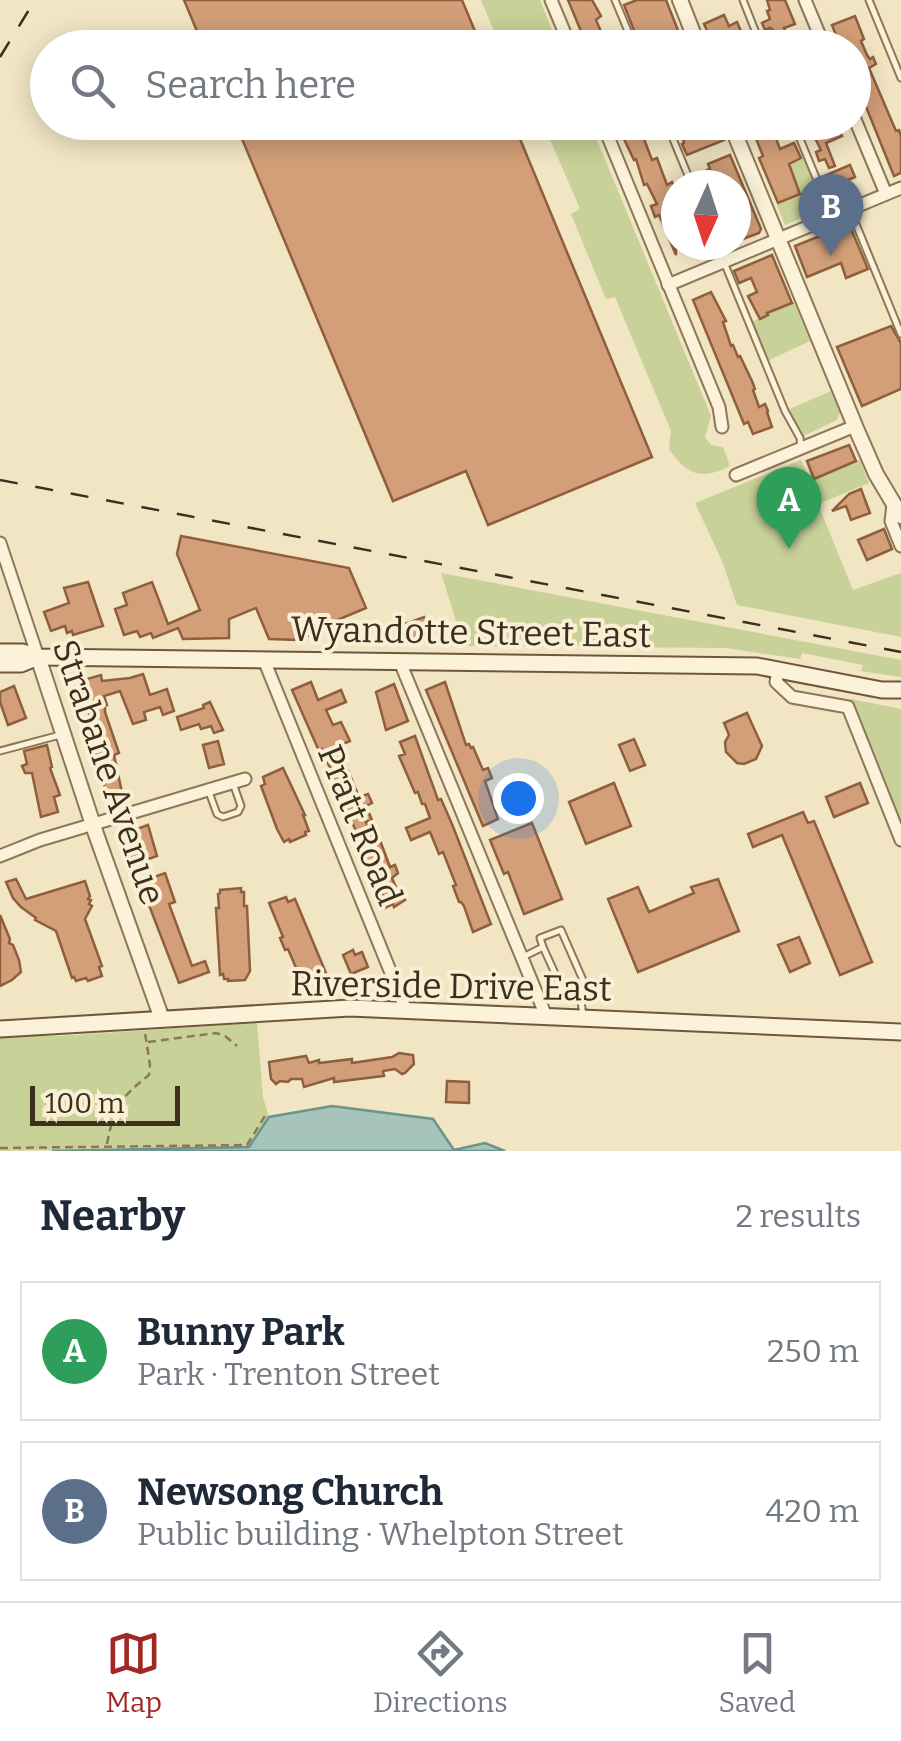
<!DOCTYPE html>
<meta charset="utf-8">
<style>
:root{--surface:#fff;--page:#f2f2f3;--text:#1f2937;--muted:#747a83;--line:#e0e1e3;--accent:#a12724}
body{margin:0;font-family:Bitter,serif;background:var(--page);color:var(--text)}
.compass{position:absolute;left:661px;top:170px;width:90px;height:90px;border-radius:50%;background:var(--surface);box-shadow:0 5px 25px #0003;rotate:183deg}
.scale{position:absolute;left:30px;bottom:25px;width:150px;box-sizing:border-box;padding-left:10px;border:5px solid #3d2e1e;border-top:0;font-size:28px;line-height:35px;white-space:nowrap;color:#3d2e1e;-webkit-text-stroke:8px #f8efd5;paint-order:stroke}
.you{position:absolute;left:518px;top:798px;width:35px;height:35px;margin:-25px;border:8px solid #fff;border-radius:50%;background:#1a73e8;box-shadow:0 0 0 15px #1a73e833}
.badge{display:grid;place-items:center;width:65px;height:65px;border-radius:50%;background:var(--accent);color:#fff;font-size:32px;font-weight:700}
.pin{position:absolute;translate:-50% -82px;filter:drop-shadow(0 2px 5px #0008)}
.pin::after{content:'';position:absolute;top:52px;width:35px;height:30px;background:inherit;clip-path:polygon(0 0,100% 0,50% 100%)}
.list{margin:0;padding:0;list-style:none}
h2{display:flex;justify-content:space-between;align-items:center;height:130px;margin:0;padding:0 40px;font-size:42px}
h2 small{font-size:32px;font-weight:400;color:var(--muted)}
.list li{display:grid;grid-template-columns:65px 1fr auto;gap:30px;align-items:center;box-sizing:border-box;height:140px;margin:0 20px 20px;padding:0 20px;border:2px solid var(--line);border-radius:0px}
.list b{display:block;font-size:38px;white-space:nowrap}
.list p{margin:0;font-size:32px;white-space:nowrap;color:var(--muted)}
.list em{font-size:32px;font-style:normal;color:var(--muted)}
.icon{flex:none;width:55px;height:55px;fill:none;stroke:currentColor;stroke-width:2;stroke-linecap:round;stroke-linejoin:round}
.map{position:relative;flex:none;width:901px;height:1151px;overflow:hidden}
.search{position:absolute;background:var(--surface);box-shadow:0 5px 25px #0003;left:30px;right:30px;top:30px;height:110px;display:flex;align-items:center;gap:25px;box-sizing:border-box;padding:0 35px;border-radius:55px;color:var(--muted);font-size:38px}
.sheet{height:450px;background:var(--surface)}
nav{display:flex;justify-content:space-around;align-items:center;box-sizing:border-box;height:140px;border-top:2px solid var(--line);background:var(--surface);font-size:28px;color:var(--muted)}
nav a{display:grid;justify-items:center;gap:5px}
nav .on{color:var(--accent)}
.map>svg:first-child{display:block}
</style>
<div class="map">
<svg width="901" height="1151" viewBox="0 0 901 1151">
<rect width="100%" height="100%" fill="#f1e5c4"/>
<g fill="#c8d197">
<polygon points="481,0 540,0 559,47 512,47 508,39 499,43"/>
<path d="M543,123h47l121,293 -6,21 6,8 12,2 7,19c-30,15 -44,8 -61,-17l2,-18 -56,-134 -9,2 -35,-85 9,-5z"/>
<polygon points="807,157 828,207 785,225 777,205 798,195 785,164"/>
<polygon points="794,302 810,341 765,362 749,323"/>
<polygon points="831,391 840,412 837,420 797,439 785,411"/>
<polygon points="801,460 809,478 860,460 869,483 818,504 853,590 901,573 901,637 737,605 722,561 695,503"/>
<polygon points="441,573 901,660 901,677 861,671 863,665 802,653 800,659 726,648 464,646"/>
<polygon points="851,699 901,709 901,840 848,707"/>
<polygon points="257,1023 263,1097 269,1117 249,1147 0,1151 0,1035 59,1036"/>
</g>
<polygon fill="#a6c4bc" stroke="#6c948b" stroke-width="2.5" points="332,1106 433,1119 454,1150 485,1143 505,1151 52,1151 249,1147 269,1117"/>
<g fill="#d29f78" stroke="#8f5f3d" stroke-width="2.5">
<polygon points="184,0 462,0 482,48 204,48"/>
<polygon points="568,0 592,0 601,16 596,20 602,34 606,32 613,48 588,48"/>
<polygon points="637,0 666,0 685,48 641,48 624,5"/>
<polygon points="767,0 785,0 795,24 784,28 790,42 801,37 805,48 776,48 782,44 780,40 778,41 774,31 770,28 765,30 762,23 770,19 767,11 770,10"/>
<polygon points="724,15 729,26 737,22 743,36 754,48 719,48 717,43 713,44 704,24"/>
<polygon points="855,16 864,39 861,41 867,55 870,59 873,57 876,64 869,68 896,131 899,130 901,136 901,173 894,176 854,77 854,48 841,48 832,25"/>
<polygon points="235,122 513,122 652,457 488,525 466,471 393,501"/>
<polygon points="622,122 641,122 647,136 644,139 652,160 657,158 667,185 672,182 676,192 674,194 676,200 676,255 659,215 655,217 651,206 657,204 647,184 644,185 636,159 634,160 624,139 620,127 623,126"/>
<polygon points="703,122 717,122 724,140 687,155 682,144 684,143 682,133"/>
<polygon points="744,122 770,122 780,149 794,143 801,158 789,164 800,194 778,203 759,158 763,156 753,131 748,133"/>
<polygon points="822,122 836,122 842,136 826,143 835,166 829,168 825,159 819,161 816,152 821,150 815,138 820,135 816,125"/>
<polygon points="730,155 761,229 759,233 740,240 736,227 736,185 698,185 698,182 710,177 707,170 710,169 708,164"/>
<polygon points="850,165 855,177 827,189 822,177"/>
<polygon points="849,224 868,269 846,278 841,263 807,277 795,246"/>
<polygon points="772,255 792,303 767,313 768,315 760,319 748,296 757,292 751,278 739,283 734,271"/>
<polygon points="711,292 726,321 723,322 731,346 733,345 738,357 740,356 752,381 755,389 753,390 759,407 765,404 768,411 767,412 772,427 753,434 748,422 744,424 693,300"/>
<polygon points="891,326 901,343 901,389 862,406 837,347"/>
<polygon points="849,445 856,461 814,479 807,461"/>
<polygon points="861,489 870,513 851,520 846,506 832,511 849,494"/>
<polygon points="884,529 892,549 867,560 858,540"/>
<polygon points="181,536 349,568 366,608 318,628 320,631 298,640 269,639 256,608 229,619 229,638 183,639 178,628 153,638 151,633 140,637 137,631 124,635 115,609 127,605 123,593 152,582 168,624 200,610 177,554"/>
<polygon points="88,582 103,626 73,635 72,631 67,633 65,626 51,631 44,612 69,603 64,588"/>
<polygon points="424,617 431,634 412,642 405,624"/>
<polygon points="143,674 150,695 167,689 174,711 163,715 160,707 144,712 146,720 133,724 120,691 104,696 107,705 105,706 105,712 119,753 114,755 123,797 108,801 94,749 97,749 93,733 90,734 88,726 90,725 91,721 87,707 91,706 83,680 101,675 102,681 130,678"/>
<polygon points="311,682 318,700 341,690 346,702 326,710 333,725 341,722 350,741 338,746 359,797 368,794 372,803 366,806 372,820 366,822 376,845 381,843 390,867 395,865 398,873 392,878 399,894 402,893 405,900 394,907 393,904 385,908 381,900 384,898 377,880 373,882 358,850 352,835 357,834 322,749 319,751 292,690"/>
<polygon points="445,682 466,745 469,744 471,748 473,747 483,770 488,768 492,778 485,781 498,819 483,826 426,690"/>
<polygon points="394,684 408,721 386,730 376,692"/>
<polygon points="14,686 26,718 8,725 0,702 0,692"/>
<polygon points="210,702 223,730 214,733 211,726 201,729 199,724 181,730 177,717 204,708 203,705"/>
<polygon points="747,713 762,746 756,759 744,764 737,763 726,752 725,742 729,735 724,723"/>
<polygon points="415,736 438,800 441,799 452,824 491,924 473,932 464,906 461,902 459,902 453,886 456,885 443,852 439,854 430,832 411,840 406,828 430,818 425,804 422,804 418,792 415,793 399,756 405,754 400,742"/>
<polygon points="634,739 645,765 630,771 619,745"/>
<polygon points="218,741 224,764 209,768 203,745"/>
<polygon points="47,745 52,767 50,768 60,795 54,797 58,812 41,817 32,773 25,773 22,766 27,764 24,751"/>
<polygon points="283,768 305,815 303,815 309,831 305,832 306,835 290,842 289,839 284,842 277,829 261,786 265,784 263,777"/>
<polygon points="614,783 631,826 586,844 569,802"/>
<polygon points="860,783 868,803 834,817 826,797"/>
<polygon points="803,812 808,823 814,821 872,962 840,975 782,835 753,847 748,834"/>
<polygon points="532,823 562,899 524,914 508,872 504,874 490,840"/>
<polygon points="148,825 157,856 132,865 121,835"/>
<polygon points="165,873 175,902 169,904 192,966 205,961 209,972 179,983 140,882"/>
<polygon points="16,879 26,899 85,881 90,896 88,899 91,900 89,904 92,906 85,919 102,966 99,967 102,976 88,981 86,978 76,981 74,977 72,978 56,931 35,920 36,918 21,907 13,898 6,882"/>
<polygon points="718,879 739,931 638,972 608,899 638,887 649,912 694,893 691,887"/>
<polygon points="241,888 241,892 244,892 244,906 247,906 250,971 245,980 228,981 228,979 224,979 223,974 220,975 216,908 219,908 218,894 220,893 220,890"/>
<polygon points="286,897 288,902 295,899 326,973 300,977 288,949 285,950 280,938 283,937 269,903"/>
<polygon points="0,915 10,939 9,943 13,945 19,960 21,972 12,980 0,986"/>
<polygon points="799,937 810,963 790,972 778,945"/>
<polygon points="353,950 355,955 362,952 368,967 351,974 343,955"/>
<polygon points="399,1053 413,1055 414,1064 405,1073 402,1074 395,1069 383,1071 384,1076 334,1082 334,1078 304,1087 302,1079 291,1079 288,1082 280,1081 276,1084 271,1079 269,1062 306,1056 309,1063 319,1060 319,1063 352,1059 352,1063 392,1057"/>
<polygon points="447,1081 469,1082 469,1103 446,1102"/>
</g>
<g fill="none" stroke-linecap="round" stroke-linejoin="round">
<defs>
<g id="service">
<polyline points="615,0 635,48"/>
<polyline points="743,0 762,48"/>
<polyline points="869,0 901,78"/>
<polyline points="666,122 692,185"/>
<polyline points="793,122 831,214"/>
<polyline points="851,212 901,334"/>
<polyline points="717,245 785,411 800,438 801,449"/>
<polyline points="0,751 60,735"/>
<polyline points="209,792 217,814 223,817 238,812 241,806 234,786"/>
<polyline points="525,956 543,947 563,991 586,987 561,930 540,938 543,947"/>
<polyline points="579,988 583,1015"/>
</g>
<g id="minor">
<polyline points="551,0 571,48"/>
<polyline points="805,0 825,48"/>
<polyline points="854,117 886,194"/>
<polyline points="602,122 719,407 722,427"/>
<polyline points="668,285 901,188"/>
<polyline points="736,475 855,426"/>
<polyline points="893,505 891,521 901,546"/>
<polyline points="0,543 38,657"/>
<polyline points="264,660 406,1010"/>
<polyline points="400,662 546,1016"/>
<polyline points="778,670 776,682 792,697 848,707 901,840"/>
<polyline points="0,856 40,840 245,779"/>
</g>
<g id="tertiary">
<polyline points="680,0 699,48"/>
<polyline points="730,122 855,426 876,474 901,516"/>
<polyline points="38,657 96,834 162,1019"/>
</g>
<g id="secondary">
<polyline points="0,652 23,652 38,657 757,666 882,690 901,690"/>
<polyline points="0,664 21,664 38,657"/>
<polyline points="0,1029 350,1008 901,1032"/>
</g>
</defs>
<use href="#service" stroke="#8e7659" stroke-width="9"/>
<use href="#minor" stroke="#8e7659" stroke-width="15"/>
<use href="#tertiary" stroke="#8e7659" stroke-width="18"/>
<use href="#secondary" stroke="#70573c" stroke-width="19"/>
<g stroke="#8e7659" stroke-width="2.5" stroke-dasharray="8 5" stroke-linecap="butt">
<polyline points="148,1042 216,1033 225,1036 237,1046"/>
<path d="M107,1144c7,-37 13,-46 42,-69l1,-10 -5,-32"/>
<polyline points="0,1148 247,1145 265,1116"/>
</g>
<use href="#service" stroke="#fbf2d9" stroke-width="5"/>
<use href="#minor" stroke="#fbf2d9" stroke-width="11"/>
<use href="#tertiary" stroke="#fbf2d9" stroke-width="14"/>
<use href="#secondary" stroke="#fbf2d9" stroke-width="15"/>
<g stroke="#3d2e1e" stroke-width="2.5" stroke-dasharray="18 18" stroke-linecap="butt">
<polyline points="0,57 35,0"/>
<polyline points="0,480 901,652"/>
</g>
</g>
<g text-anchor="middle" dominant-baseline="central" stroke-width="8" stroke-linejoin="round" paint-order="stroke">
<g font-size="35" fill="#3d2e1e" stroke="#f8efd5">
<text transform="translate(471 632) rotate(1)">Wyandotte Street East</text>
<text transform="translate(109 772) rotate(71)">Strabane Avenue</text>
<text transform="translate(360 825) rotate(68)">Pratt Road</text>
<text transform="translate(451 986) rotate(1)">Riverside Drive East</text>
</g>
</g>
</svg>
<svg class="compass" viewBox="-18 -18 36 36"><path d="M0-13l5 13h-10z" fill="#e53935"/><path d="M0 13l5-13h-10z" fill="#747a83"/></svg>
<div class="scale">100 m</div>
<div class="you"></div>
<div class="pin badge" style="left:789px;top:549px;background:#2e9e5b">A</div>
<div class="pin badge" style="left:831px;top:256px;background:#5c6f8a">B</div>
<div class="search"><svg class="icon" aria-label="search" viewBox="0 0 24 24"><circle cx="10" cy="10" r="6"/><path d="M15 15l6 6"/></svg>Search here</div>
</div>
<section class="sheet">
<h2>Nearby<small>2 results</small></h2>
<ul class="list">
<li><span class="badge" style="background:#2e9e5b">A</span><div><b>Bunny Park</b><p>Park · Trenton Street</p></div><em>250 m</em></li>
<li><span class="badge" style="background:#5c6f8a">B</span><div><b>Newsong Church</b><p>Public building · Whelpton Street</p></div><em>420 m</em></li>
</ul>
</section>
<nav>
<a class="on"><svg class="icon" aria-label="map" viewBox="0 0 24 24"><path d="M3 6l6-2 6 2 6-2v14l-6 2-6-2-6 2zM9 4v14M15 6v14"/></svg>Map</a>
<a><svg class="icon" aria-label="directions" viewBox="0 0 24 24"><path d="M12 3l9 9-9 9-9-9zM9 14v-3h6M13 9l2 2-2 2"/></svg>Directions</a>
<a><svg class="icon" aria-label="saved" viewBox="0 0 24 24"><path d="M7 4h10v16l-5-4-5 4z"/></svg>Saved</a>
</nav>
